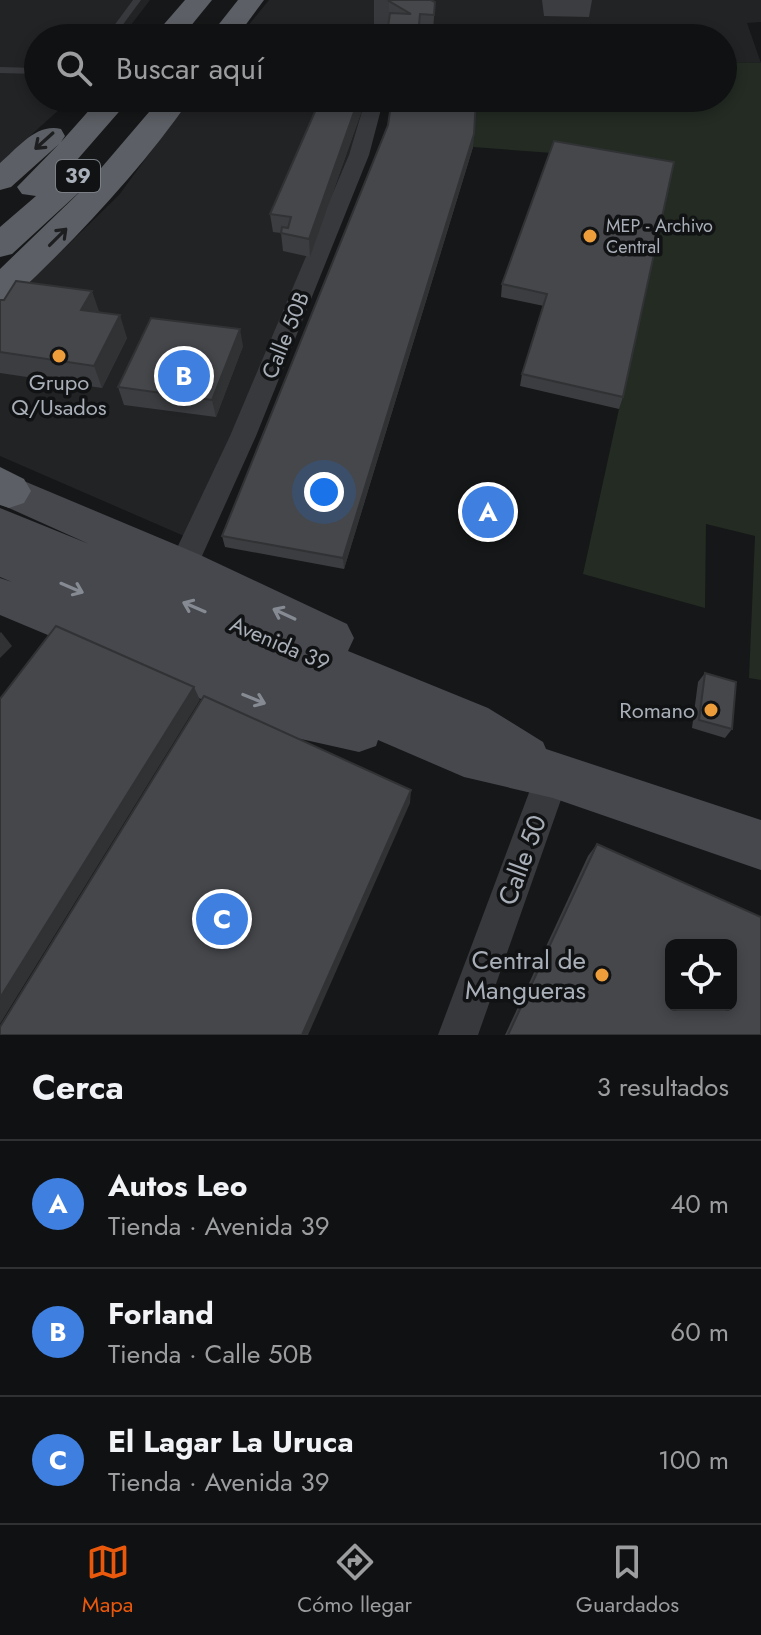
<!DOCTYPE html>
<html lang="es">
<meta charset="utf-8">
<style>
:root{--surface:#101112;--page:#1e1f20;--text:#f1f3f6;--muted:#9c9d9f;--line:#303132;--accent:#ea580c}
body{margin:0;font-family:Jost,sans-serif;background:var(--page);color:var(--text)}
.controls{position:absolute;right:24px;bottom:24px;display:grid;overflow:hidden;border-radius:12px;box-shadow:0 4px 12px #0003}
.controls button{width:72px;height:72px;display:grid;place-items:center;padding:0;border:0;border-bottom:2px solid var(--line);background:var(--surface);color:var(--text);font:40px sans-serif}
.you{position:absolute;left:324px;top:492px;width:28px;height:28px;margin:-20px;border:6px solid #fff;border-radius:50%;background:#1a73e8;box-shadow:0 0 0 12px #1a73e833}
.badge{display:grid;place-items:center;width:52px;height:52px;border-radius:50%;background:var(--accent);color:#fff;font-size:26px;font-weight:700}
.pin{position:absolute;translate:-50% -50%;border:4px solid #fff;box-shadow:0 2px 8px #0006}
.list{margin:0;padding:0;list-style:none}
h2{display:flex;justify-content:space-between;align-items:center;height:104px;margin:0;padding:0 32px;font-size:34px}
h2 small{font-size:26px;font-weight:400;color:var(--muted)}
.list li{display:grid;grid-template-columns:52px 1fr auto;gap:24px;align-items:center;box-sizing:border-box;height:128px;padding:0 32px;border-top:2px solid var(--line)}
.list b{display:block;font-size:30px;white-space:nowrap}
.list p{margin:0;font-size:26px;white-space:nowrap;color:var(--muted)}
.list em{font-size:26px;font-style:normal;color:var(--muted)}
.icon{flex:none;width:44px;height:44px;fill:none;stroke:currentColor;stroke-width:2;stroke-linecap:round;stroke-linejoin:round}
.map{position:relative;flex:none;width:761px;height:1035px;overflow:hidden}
.search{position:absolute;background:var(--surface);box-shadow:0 4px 12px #0003;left:24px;right:24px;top:24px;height:88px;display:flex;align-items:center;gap:20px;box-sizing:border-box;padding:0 28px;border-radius:44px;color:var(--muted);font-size:30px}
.sheet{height:488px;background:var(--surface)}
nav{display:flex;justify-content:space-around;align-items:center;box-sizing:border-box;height:112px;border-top:2px solid var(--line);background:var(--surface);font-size:22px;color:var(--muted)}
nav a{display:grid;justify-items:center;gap:4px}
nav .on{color:var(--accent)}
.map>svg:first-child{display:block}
</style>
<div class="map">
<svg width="761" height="1035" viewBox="0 0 761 1035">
<rect width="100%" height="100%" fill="#161718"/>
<g fill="#222325">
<polygon points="0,0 150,0 121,38 38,38 38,98 72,98 0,163"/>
<polygon points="269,0 761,0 761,22 747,23 761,63 723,62 723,38 238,38"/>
<polygon points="190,98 371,98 284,329 184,536 0,456 0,311 119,195"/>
</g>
<polygon fill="#232b23" points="723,62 761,63 761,680 749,678 755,536 706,524 705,608 583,574 670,175 552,153 473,147 475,98 723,98"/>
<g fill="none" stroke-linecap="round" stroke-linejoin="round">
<g fill="#38393d" fill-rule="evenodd">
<polygon points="133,0 141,0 113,38 105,38"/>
<polygon points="0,67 38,68 38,74 0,73"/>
</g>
<g fill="#38393d" fill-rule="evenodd">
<polygon points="374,0 390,0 392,38 374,38"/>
<polygon points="366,98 384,98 369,155 256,436 193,576 183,579 173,576 168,567 230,436 349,155"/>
<polygon points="553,757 565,762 570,774 478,1035 438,1035 536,774 541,762"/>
</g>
<polygon fill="#46484d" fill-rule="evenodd" points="0,471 198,554 347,624 354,638 348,651 488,708 543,742 546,749 761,820 761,870 553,798 464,777 378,740 376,746 359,752 292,737 0,615 0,578 12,582 0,577 0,508 89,544 0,504"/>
<g fill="#5c5f65" fill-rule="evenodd">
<polygon points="185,0 212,0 181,38 152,38"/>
<polygon points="238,0 264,0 236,38 208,38"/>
<path d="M100,98h31l-61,70 19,1 5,7 -4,5 71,-83h30c-51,73 -113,139 -178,200l-13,3v-32l87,-84 -75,69 -12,3v-30l36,-31 -14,-2 -5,-7 42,-43 -48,43 -11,3v-27c18,-15 36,-40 61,-34l4,7 -4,6z"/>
<polygon points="0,467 24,479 31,491 24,503 9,508 0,505"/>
</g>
</g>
<g fill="#3b3d40">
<polygon points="542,0 592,0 589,17 544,16"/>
<polygon points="389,1 435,2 433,32 420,32 419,38 387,38 389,19"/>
<polygon points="321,98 364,98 362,110 310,257 283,251 281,233 273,232 270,214"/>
<polygon points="388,125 474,134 473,147 344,569 225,547 222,536"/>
<polygon points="554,141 623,397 619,409 520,386 522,374 544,306 501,297 502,284"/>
<polygon points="0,300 99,313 127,338 102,388 0,373"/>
<polygon points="243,346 216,417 124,405 118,387"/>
<polygon points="705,673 732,729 725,738 692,728 698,682"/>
<polygon points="597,844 761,1035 505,1035 588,856"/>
</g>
<g fill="#303234">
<polygon points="359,98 364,98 362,110 310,257 309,239"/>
<polygon points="474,134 473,147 344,569 343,558"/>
<polygon points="92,291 100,314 81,310"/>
<polygon points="120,315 127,338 102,388 94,366"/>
<polygon points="240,329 243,346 216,417 212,400"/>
<polygon points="1,632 12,646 0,658 0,633"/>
<polygon points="194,687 200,700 0,1024 0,998"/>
<polygon points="411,790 410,803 308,1035 302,1035"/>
</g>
<g fill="#45474b" stroke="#303234" stroke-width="2" fill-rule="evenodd">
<polygon points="391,0 431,0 435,2 434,15 420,14 418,36 387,34 390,13 411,14 389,1"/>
<polygon points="321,98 359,98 309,239 281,233 282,227 288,228 291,217 270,214"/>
<polygon points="392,98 476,98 474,134 343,558 222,536 388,125"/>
<polygon points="554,141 674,162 623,397 522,374 547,294 502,284"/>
<polygon points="16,281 92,291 81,310 120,315 94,366 0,352 0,300 4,300"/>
<polygon points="151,318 240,329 212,400 118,387"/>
<polygon points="56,626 194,687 0,998 0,699"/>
<polygon points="705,673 736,682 732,729 699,720"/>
<polygon points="204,696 411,790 302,1035 0,1035 0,1027"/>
<path d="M597,844l164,73v118h-253zM671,945h60v60h-60z"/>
</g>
<defs><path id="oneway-shaft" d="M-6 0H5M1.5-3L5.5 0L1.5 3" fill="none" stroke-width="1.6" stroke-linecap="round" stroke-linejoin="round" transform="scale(2)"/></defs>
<g stroke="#1c1e1f">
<use href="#oneway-shaft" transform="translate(44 141) rotate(138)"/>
<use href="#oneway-shaft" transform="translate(58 237) rotate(-45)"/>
</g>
<g stroke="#868b93">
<use href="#oneway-shaft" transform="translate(72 588) rotate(23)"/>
<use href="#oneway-shaft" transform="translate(194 607) rotate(-157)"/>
<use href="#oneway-shaft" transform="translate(284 614) rotate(-155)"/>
<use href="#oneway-shaft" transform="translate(254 699) rotate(22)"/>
</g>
<g fill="#ed9d3a" stroke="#111213" stroke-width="3">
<circle cx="590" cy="236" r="8"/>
<circle cx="59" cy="356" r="8"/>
<circle cx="711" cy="710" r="8"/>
<circle cx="602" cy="975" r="8"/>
</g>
<g text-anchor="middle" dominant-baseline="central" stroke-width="7" stroke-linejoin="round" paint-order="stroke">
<g font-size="18" fill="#a9afb8" stroke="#111213" text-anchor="start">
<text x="606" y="226">MEP - Archivo<tspan x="606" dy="21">Central</tspan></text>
</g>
<rect fill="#111213" stroke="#7b8086" stroke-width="2" x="56" y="160" width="44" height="32" rx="6"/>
<g font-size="20" font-weight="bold" fill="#a9afb8">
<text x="78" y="176">39</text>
</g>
<g font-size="22" fill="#a9afb8" stroke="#111213">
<text transform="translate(285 335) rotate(-68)">Calle 50B</text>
<text transform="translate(280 643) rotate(23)">Avenida 39</text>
</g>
<g font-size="22" fill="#a9afb8" stroke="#111213">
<text x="59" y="382">Grupo<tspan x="59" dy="25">Q/Usados</tspan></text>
<text x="695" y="710" text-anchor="end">Romano</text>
</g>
<g font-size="26" fill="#a9afb8" stroke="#111213">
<text transform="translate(522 860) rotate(-70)">Calle 50</text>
</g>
<g font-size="26" fill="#a9afb8" stroke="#111213" text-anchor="end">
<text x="586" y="960">Central de<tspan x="586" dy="30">Mangueras</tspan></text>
</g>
</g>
</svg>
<div class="controls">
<button><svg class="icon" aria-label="locate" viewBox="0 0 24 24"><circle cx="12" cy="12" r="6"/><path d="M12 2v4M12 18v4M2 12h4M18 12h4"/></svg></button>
</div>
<div class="you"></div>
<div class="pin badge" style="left:488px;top:512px;background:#3f7fe0">A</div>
<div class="pin badge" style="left:184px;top:376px;background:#3f7fe0">B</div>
<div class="pin badge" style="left:222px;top:919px;background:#3f7fe0">C</div>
<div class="search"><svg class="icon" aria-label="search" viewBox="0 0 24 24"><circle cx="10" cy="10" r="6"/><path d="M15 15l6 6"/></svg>Buscar aquí</div>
</div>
<section class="sheet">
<h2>Cerca<small>3 resultados</small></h2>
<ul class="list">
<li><span class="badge" style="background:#3f7fe0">A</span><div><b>Autos Leo</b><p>Tienda · Avenida 39</p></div><em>40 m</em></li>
<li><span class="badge" style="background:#3f7fe0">B</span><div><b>Forland</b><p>Tienda · Calle 50B</p></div><em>60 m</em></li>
<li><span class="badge" style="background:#3f7fe0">C</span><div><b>El Lagar La Uruca</b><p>Tienda · Avenida 39</p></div><em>100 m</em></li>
</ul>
</section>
<nav>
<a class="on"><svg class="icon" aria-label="map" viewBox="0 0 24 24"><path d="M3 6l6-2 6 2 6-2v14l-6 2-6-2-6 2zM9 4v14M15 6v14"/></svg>Mapa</a>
<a><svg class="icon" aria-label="directions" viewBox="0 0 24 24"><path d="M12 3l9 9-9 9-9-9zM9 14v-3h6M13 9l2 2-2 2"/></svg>Cómo llegar</a>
<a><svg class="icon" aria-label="saved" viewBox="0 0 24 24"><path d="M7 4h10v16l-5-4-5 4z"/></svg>Guardados</a>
</nav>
